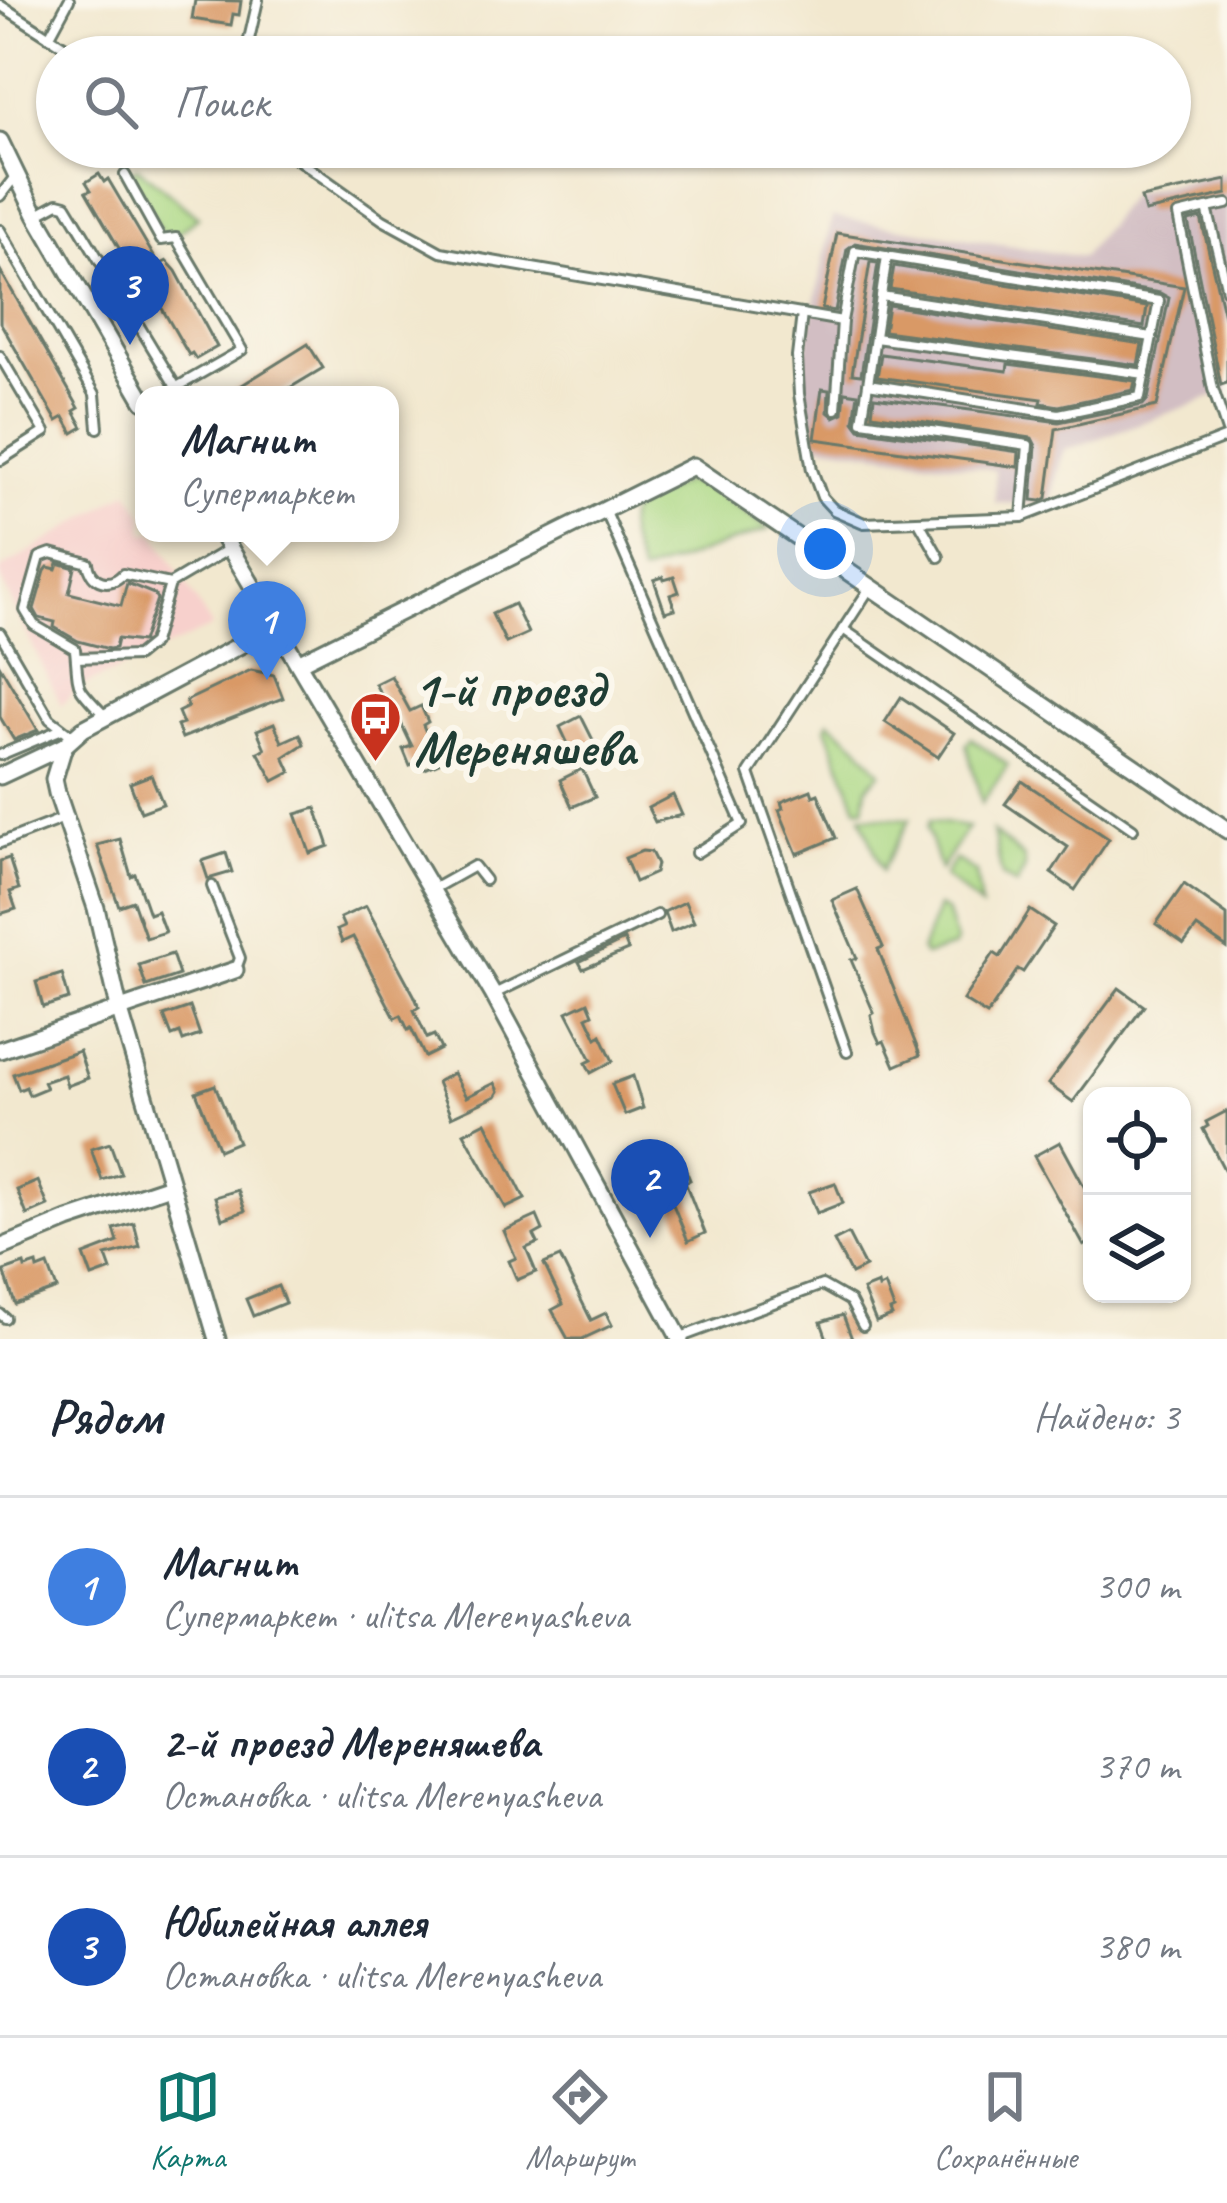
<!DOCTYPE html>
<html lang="ru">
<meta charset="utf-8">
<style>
:root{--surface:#fff;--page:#f6f6f7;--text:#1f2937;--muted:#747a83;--line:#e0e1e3;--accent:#0f766e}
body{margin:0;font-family:Caveat,sans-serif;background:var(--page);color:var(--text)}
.controls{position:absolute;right:36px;bottom:36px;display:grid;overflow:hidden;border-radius:24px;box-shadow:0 3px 9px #0004}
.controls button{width:108px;height:108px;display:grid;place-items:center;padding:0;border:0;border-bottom:3px solid var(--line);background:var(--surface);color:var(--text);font:60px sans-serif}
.you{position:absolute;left:825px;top:549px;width:42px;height:42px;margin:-30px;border:9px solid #fff;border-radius:50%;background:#1a73e8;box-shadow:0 0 0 18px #1a73e833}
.badge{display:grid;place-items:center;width:78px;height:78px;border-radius:50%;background:var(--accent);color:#fff;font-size:39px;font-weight:700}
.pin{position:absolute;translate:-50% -99px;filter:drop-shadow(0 3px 6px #0008)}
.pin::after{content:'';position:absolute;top:63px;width:42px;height:36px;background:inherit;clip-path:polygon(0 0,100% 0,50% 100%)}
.popup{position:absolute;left:135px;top:386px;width:264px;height:156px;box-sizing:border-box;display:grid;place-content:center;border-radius:24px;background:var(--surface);filter:drop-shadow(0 3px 9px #0005);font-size:39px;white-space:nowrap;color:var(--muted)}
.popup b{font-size:45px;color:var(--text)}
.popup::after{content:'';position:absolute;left:50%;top:100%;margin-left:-24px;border:24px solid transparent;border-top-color:var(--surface)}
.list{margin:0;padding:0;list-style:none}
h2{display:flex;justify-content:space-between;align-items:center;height:156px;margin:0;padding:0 48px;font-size:51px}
h2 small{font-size:39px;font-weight:400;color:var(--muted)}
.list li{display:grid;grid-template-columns:78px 1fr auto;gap:36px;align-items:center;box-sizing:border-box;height:180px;padding:0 48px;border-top:3px solid var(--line)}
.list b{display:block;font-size:45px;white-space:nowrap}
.list p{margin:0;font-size:39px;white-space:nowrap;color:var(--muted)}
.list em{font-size:39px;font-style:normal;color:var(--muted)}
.icon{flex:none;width:66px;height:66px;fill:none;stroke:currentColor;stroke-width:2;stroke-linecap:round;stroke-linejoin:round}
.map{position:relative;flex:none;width:1227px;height:1339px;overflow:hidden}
.search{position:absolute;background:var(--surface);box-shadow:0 3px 9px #0004;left:36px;right:36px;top:36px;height:132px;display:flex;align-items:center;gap:30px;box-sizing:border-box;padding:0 42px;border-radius:66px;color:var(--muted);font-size:45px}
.sheet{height:696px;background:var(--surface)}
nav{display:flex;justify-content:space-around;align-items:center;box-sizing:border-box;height:168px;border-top:3px solid var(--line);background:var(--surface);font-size:33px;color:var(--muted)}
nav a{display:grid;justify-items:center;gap:6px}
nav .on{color:var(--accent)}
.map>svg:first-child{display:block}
</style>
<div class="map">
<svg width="1227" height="1339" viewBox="0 0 1227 1339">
<rect width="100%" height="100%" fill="#fbf7ec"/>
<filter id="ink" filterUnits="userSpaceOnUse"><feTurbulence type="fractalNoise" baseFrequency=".00833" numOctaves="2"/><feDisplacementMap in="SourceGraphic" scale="24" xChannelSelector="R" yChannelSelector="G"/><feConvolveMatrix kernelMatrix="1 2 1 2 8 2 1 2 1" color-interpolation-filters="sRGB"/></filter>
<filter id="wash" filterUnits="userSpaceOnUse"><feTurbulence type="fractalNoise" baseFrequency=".004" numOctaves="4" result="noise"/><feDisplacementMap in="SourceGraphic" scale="48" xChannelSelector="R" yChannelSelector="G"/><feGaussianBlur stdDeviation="2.7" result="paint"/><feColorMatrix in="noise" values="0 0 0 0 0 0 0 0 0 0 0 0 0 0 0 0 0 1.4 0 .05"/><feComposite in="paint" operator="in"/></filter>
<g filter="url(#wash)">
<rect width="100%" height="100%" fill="#f2e8cf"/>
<polygon fill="#f7d0cc" points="129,491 144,515 144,533 155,533 212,627 78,688 61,705 0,578 0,570"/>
<polygon fill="#d2bec3" points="1227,173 1227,392 1063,451 1050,504 995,503 995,470 812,443 801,374 832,217 1082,257 1131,193"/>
<g fill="#acd884" stroke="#668a5c" stroke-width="3">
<polygon points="137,167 198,217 172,238 163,236 130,173"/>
<path d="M684,482l22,5 63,42 -128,45c-26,-67 -17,-62 43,-92z"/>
<polygon points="829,721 857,744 881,772 867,787 864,808 857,807 826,727"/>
<polygon points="971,738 1008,765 982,803 966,744"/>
<polygon points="861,816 910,819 882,870"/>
<polygon points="930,821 968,827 940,870 927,828"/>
<polygon points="993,832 1024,858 1025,868 1016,885 1002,876"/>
<polygon points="955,859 976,873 981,907 944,876"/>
<polygon points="938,907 946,911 956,942 954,947 924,956 921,951"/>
</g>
<g id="blocks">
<g fill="#d99966">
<polygon points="195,0 241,1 239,15 233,14 231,25 192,19"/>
<polygon points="99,174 104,182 108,179 159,265 167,261 176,271 217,347 196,359 192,353 189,355 142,274 136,277 86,192 91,190 86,182"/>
<polygon points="1227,180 1227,194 1145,212 1141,198"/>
<polygon points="1201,218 1227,329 1227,383 1221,385 1188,221"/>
<polygon points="837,233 1184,287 1157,406 1056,429 1047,498 1041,501 1032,500 1036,446 1032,438 872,414 874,397 1059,422 1143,405 1148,399 1169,298 1160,293 855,243 847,249 835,311 822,309"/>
<polygon points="870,262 878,263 861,375 852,374"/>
<polygon points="894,266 1147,307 1144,327 890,289"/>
<polygon points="0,270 79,408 74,411 83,427 73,433 64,417 57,421 0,322"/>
<polygon points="888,305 1142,344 1138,365 884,331"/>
<polygon points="308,344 323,368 278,395 226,395"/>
<polygon points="881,354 1007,371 1008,364 1135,381 1133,390 1059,406 1041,403 1042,399 877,377"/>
<polygon points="822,389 829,390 828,412 834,417 843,413 845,392 858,394 854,421 860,429 1019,452 1018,467 815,439"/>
<polygon points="58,563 75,568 69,593 121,606 127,583 154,594 157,599 142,642 117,639 115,648 109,649 78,641 54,627 55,622 39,618 34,609 45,571 48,567 56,569"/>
<polygon points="663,577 664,580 674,577 679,592 670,595 675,609 665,612 654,580"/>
<polygon points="514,604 528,633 506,643 492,614"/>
<polygon points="0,666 38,730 14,740 0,717"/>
<polygon points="251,670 274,675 283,698 182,738 177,726 183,724 178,712 188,707 186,701"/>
<polygon points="391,676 410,711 421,706 428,722 423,725 439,763 425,769 421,761 410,766 403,749 412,746 392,704 388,707 375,684"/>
<polygon points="901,697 954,733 938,757 885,722"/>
<polygon points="581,716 598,750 576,761 560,727"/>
<polygon points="274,723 282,742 300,734 304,744 284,757 291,772 274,781 258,752 265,749 257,730"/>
<polygon points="582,769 595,797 572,807 560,780"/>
<polygon points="151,775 163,804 141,812 130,783"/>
<polygon points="1022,781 1109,839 1075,890 1051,873 1068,847 1005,804"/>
<polygon points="811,790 813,796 818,794 836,838 797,854 779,810 783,808 781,802"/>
<polygon points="673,795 682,815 655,822 648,808"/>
<polygon points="316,808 329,846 310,853 296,814"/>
<polygon points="120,839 131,876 135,874 149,914 157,911 165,932 146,938 133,901 119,906 97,845"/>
<polygon points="642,851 651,852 657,864 655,873 635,882 625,858"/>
<polygon points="226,853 232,872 208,879 202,861"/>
<polygon points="9,858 19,889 10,892 16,909 0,914 0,861"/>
<polygon points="1184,884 1227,915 1227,948 1197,927 1184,944 1156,924"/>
<polygon points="857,889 883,947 878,949 920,1055 895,1066 884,1041 880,1043 875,1032 871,1015 874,1013 851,960 857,958 832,900"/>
<polygon points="685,902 694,922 671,932 664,912"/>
<polygon points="366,906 414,995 419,1007 414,1010 427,1038 434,1035 441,1049 425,1057 411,1028 408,1030 401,1015 395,1018 353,937 342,942 337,930 344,927 340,918"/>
<polygon points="1030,910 1054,926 1023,972 1018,969 987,1015 963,1000 994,953 1000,957"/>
<polygon points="624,940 628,950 583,969 579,962"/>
<polygon points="172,954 179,975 146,986 139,965"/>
<polygon points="62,974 69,999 43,1007 36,982"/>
<polygon points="1119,988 1144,1006 1073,1102 1048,1084"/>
<polygon points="588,1002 593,1014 587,1017 597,1038 601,1035 613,1061 591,1073 586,1063 592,1060 567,1012"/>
<polygon points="190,1007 200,1035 183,1041 180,1033 172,1036 164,1016"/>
<polygon points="79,1051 88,1078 67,1086 64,1075 43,1082 46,1088 29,1095 26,1087 19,1090 13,1074"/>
<polygon points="453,1073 466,1097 495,1083 499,1091 496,1096 451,1117 437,1082"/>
<polygon points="633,1076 643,1108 625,1115 612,1084"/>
<polygon points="215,1085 238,1142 219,1150 196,1092"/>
<polygon points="1227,1111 1227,1175 1203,1129 1208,1126 1206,1122"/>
<polygon points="486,1122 525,1199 506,1208 464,1133"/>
<polygon points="1060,1142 1092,1201 1092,1241 1084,1246 1034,1156"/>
<polygon points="110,1143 121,1174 102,1180 91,1149"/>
<polygon points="684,1165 690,1180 685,1182 705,1233 688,1241 661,1175"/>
<polygon points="38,1181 48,1206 27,1215 17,1190"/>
<polygon points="835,1183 843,1203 817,1213 809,1192"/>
<polygon points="238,1190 245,1211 222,1219 215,1197"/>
<polygon points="537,1216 543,1230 534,1235 538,1243 526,1248 536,1272 517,1280 509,1261 516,1258 504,1231"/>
<polygon points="134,1223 140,1247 106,1256 111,1270 92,1277 84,1255 118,1242 114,1229"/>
<polygon points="848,1234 865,1267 851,1274 834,1241"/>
<polygon points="560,1257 591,1320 606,1313 612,1325 582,1339 568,1339 552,1310 563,1304 544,1264"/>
<polygon points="24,1264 25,1268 37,1264 38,1269 48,1265 57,1289 15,1304 4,1271"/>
<polygon points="878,1284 879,1288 885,1285 894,1309 890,1311 892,1316 876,1322 863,1290"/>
<polygon points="278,1286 285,1303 253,1316 246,1299"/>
<polygon points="843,1315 852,1339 827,1339 821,1322"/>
</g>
</g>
</g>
<g filter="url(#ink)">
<use href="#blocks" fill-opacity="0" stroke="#69796a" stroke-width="3"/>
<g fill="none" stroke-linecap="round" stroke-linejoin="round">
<defs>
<g id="lane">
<polyline points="0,5 81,57"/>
<polyline points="49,37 69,0"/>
<polyline points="245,57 258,0"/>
<polyline points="280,147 383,220 441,252 480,259 842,321 855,251 1159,301 1140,397 1059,414 868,384 887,256"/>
<polyline points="125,175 161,240 176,238 242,350 163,395"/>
<polyline points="0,196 14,178"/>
<polyline points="1227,204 1207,208 1227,290"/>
<polyline points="1207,208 1178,215 1213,389 1227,431"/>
<polyline points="38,214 58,203 66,205 176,387"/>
<polyline points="0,230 95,394 98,428"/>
<polyline points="881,296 1152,337"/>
<polyline points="802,314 797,357 799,394 812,470 822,497 834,510 864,523 1022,517 1227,437"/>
<polyline points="875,338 1145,374"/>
<polyline points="0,356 45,432 1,460"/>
<polyline points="868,384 862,421 1028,445 1022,517"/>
<polyline points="836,409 842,321"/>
<polyline points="605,510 742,824 696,853"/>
<polyline points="919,522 939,557"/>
<polyline points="843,629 1133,829"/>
<polyline points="0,633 50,719 72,736"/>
<polyline points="76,658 137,656 153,643 170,584"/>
<path d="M105,716c-31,-32 -26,-25 -30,-67l-41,-24 -9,-15 15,-53 11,-4 37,10c3,20 22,25 35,11l47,10 59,-35"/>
<polyline points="0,755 62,729"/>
<polyline points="0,843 64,818"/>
<polyline points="212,886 240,958 236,969"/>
<polyline points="433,889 474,866 485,880"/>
<polyline points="494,994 657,915"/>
<polyline points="847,1052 749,773 870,588"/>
<polyline points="0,1314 5,1318"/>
<polyline points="681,1337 822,1285 850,1301 863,1326"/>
</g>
<g id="street">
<polyline points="0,141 36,215 144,401"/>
<polyline points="221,533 493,994 680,1339"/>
<polyline points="298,663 693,466 1227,830"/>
<polyline points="64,746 54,779 57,793 96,908 119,1008 217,1339"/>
<polyline points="0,776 64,746 83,729 276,626"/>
<polyline points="0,1050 235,970"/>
<polyline points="0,1248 68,1220 170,1186"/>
</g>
</defs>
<use href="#lane" stroke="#69796a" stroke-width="14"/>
<use href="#street" stroke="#69796a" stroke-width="21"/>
<use href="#lane" stroke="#fff" stroke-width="8"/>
<use href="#street" stroke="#fff" stroke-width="15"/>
</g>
</g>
<defs>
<symbol id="bus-pin" viewBox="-11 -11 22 30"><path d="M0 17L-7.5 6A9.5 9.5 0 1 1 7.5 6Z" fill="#c8321e" stroke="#fbf7ec"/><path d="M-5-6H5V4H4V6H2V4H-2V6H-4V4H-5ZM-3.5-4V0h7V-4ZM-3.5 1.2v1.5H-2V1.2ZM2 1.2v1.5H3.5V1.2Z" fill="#fff"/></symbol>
</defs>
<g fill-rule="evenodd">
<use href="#bus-pin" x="346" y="688" width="59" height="81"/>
</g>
<g text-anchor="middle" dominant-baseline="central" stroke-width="12" stroke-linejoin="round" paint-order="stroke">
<g font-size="51" font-weight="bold" fill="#1f3d34" stroke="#fbf7ec" text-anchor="start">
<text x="414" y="689">1-й проезд<tspan x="414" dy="59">Мереняшева</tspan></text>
</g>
</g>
</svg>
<div class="controls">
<button><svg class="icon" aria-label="locate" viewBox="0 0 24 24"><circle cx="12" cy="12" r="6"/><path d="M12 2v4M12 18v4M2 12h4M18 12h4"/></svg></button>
<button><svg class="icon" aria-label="layers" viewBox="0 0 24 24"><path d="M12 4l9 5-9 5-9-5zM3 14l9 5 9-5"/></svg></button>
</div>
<div class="you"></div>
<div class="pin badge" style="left:267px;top:680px;background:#3f7fe0">1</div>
<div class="popup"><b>Магнит</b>Супермаркет</div>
<div class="pin badge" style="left:650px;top:1238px;background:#1a4fb4">2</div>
<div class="pin badge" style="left:130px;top:345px;background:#1a4fb4">3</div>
<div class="search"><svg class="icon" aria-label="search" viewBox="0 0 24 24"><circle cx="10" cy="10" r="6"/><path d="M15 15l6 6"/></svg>Поиск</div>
</div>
<section class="sheet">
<h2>Рядом<small>Найдено: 3</small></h2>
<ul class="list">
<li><span class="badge" style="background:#3f7fe0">1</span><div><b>Магнит</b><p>Супермаркет · ulitsa Merenyasheva</p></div><em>300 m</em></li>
<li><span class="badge" style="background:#1a4fb4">2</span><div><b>2-й проезд Мереняшева</b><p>Остановка · ulitsa Merenyasheva</p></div><em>370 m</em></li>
<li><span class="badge" style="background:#1a4fb4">3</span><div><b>Юбилейная аллея</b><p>Остановка · ulitsa Merenyasheva</p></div><em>380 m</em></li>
</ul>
</section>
<nav>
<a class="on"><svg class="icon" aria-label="map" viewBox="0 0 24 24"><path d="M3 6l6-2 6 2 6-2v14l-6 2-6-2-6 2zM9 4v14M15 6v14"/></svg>Карта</a>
<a><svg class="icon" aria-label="directions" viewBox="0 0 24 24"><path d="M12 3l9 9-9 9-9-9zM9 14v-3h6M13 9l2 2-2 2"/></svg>Маршрут</a>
<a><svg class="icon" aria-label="saved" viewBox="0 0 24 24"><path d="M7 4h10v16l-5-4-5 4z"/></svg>Сохранённые</a>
</nav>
